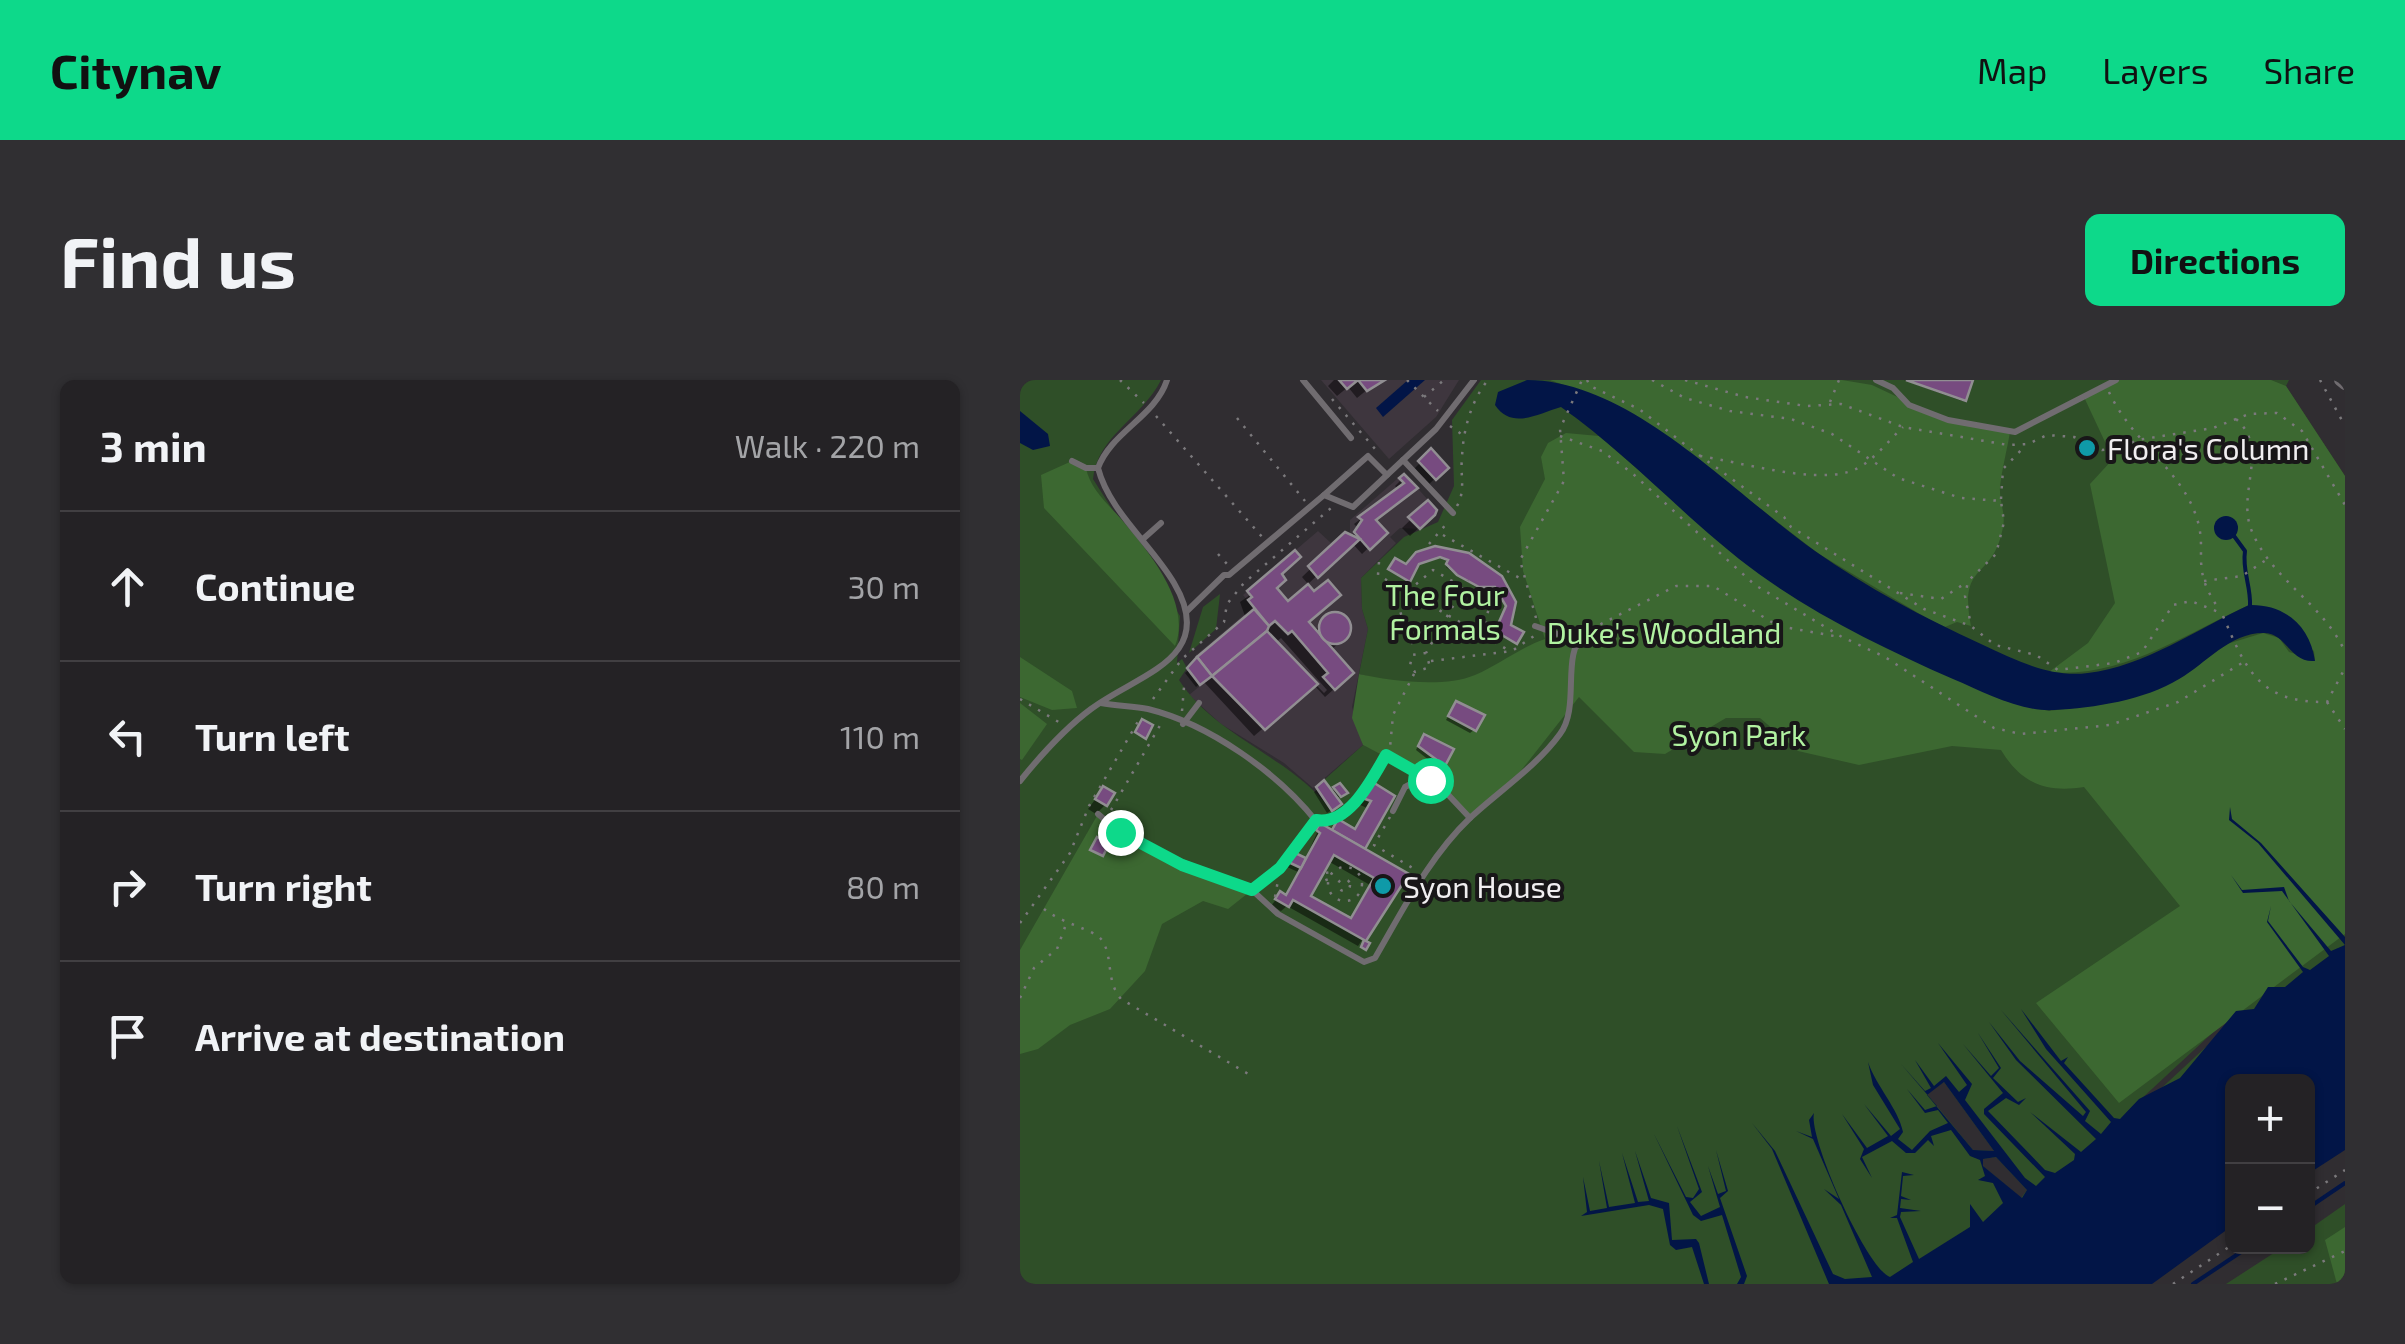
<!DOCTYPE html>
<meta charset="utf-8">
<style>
:root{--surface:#242225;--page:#302f32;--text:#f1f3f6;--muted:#a3a4a7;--line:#413f42;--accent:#0dd98a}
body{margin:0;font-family:"Exo 2",sans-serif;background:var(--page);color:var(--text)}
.controls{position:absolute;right:30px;bottom:30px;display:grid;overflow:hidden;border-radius:15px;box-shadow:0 2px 8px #0004}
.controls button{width:90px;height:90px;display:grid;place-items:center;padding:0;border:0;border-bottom:2px solid var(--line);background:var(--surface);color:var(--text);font:50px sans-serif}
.stop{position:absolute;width:30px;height:30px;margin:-22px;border:8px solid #0dd98a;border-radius:50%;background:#fff}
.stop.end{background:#0dd98a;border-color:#fff;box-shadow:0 2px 10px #0008}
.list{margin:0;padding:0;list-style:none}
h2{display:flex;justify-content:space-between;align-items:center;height:130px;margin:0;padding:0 40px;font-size:42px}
h2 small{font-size:32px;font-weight:400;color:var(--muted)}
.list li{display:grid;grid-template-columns:65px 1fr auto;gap:30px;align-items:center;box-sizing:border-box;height:150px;padding:0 40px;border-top:2px solid var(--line)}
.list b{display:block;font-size:38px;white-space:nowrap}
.list em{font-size:32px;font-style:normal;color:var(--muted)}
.icon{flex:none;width:55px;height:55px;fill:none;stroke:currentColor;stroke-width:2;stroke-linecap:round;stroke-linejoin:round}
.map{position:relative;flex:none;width:1325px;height:904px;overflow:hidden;border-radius:15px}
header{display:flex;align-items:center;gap:60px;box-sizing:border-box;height:140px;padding:0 50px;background:var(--accent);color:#111}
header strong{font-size:48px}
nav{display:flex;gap:55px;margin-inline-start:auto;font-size:35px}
.intro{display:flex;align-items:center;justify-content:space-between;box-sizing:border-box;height:240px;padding:0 60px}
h1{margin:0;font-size:70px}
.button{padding:25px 45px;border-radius:15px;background:var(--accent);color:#111;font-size:35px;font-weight:700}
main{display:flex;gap:60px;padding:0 60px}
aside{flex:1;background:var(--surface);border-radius:15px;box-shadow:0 2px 8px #0004}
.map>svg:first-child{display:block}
</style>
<header>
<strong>Citynav</strong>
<nav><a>Map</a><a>Layers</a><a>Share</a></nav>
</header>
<div class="intro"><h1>Find us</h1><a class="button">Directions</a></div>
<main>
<aside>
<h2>3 min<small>Walk · 220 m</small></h2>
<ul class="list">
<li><svg class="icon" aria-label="ahead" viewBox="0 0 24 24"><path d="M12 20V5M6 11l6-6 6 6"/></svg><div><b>Continue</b></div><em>30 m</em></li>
<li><svg class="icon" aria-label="left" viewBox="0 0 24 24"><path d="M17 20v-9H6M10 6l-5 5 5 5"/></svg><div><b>Turn left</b></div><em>110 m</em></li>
<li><svg class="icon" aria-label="right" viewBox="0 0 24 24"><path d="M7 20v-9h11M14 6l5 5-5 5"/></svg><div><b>Turn right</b></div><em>80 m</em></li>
<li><svg class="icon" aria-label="arrive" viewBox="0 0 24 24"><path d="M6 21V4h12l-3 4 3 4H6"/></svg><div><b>Arrive at destination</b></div></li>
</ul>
</aside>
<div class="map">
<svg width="1325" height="904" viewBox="0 0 1325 904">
<rect width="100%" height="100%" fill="#302d31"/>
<g fill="#3e363e">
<polygon points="301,0 439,0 416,37 369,79"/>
<polygon points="384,93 417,130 415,135 400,149 380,148 370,157 376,163 341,198 342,229 348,249 332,327 343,365 293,408 264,383 201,344 169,315 192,296 176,275 233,227 223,215 298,151 311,163 323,152 330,153 330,140"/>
</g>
<g fill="#2f4f28" fill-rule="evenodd">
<path d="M0,0h141c-19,38 -64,56 -68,99l87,137 -3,47 5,-4 5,9 -8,12c35,55 107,75 149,126l11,-7 -15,-19 39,-35 15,7 -11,-76 -8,-2 9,-45 -6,-20 -1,-31 43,-41 34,-15 16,-36 -2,-66 29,-40h808l-3,6 59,90v461l-5,-1 5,9 -404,339h-921zM1216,631l-1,9 -80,74 -30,20zM924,702l50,69 -21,-1 -46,-56zM976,777l31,33 -6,8 -38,-32v-7z"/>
<polygon points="200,214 196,249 169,273 183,227"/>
<polygon points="1325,824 1325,904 1206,904 1263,867 1288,866 1288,850"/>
</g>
<g fill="#3c6831">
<path d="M530,0h292l30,5 68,32 70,15c-3,18 -8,37 -10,55 -1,14 6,27 3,40 -10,55 -45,33 -32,99l-14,-4 -12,5 -15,-7 -111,-66 -157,-121 -53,-32z"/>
<path d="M1096,0h155l15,6 59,90v458l-226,169 -83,-100 144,-97 -96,-119c-39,6 -63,-4 -83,-37l-49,-4 -93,19 -61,-14 -38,-33h-34l-61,36 -31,-2 -55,-55 -63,80 -46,41 -34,-35 -73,-38 -11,-27 7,-44c32,7 85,14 116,1 25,-11 44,-27 70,-36l-22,-68 -3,-44 25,-48 -4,-22 7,-14 18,-10 33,3 161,138 78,48 164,78 47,11 55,-7 75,-25 48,-35 36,-11 16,5 10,14 26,8 -1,-9 -65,-46c-64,29 -128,74 -200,67l39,-29 27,-40 -25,-119 23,-25 -30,-64z"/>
<path d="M52,81l14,7c4,21 22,36 36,52 27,32 70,83 53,126l-131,-138 -3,-33z"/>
<polygon points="0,277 52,311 57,328 32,330 0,317"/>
<polygon points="0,323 27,344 2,380 0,379"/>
<polygon points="78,434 116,463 162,485 232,510 208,529 183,521 142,544 125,591 90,629 50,645 18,669 0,674 0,570"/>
<polygon points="1325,847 1325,904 1317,904 1305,860"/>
</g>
<g fill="#021547" fill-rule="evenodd">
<polygon points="388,0 405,0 363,37 356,28"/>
<path d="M507,0c104,0 207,114 288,171 51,36 109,67 166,93 35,16 68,34 107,29 55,-6 111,-45 161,-68 35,-1 61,20 66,56 -25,2 -28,-27 -50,-28 -35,-1 -58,30 -86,46 -34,21 -85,29 -125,31 -34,2 -70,-18 -101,-31 -66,-29 -136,-63 -194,-105 -70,-51 -127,-117 -198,-167 -24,7 -49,23 -66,-2l3,-13z"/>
<polygon points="0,31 28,54 30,66 13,70 0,63"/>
<circle cx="1206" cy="148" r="12"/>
<path d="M1210,427l2,12 29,24 84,94v213l-37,24v-92h-76v144l-80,58h-323l-57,-135 -20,-26 23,28 58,123 12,5 27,-2 -31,-72 -17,-16 15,10 -26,-60 -17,-8 16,6 -3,-17 5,-7c-6,25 53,156 76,164l23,-15 -16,-44h-7l7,-3 5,-43 12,3 -11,1 -2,20 10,4 -10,-1 -1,9 21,3 -20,1 -1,5 19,42 51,-32v-23l13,18 20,-19 -10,-20 -15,-3 7,-4 -5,-16 -10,-4 -19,-26 -20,6 3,10 -6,-6 -13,13h-9l-14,-12 -30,16 10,21 -12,-19 4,-10 -22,-35 25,34 21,-12 -24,-32 27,32 9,-7 -27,-44 -5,-23c8,24 30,46 35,70l-5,7 14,11 18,-19 18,-8 -10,-13 -13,3 -18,-24 18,21 12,-4 -36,-42 24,27 6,-3 -16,-28 19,26 12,-10 13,16 8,-7 -29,-42 34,41 -7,16 60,78 11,8 9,-9 -61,-63v-5l19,-16 -40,-49 28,32 8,-8 -21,-35 23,35 -8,10 25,24 8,-4 -7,7 -13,-7 -18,13 57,59 10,3 19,-13 1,-6 -45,-42 51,40 15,-13 -80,-79 -27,-38 31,39 63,55 3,-4 -85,-102 89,101 -5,10 16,13 10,-12 -65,-73 -25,-40 40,52 7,-4 -4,6 50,55 6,1 19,-20 41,-21 56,-67 18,-2 14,-22h17l18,-15 -36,-50 4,-16 -3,15 35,46 7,3 19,-14 -47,-65 -39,2 -12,-18 11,15 42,-3 5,14 42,50 14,-6 -87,-102 -29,-23zM924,702l50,69 -21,-1 -46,-55zM976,777l31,33 -5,8 -39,-32v-7z"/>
<polygon points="657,746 682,812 670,822 681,836 700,827 688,786 698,814 706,811 696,770 708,811 700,818 727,896 724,904 717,904 721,897 702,835 681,841 673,835 634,754 666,817 673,818 679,809"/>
<polygon points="615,771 631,818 649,823 652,860 676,859 679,863 689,904 684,904 672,867 656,870 650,865 643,829 629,825 561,836 567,832 563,797 570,831 587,828 579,781 589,827 615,823 602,773 618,822 629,821"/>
</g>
<g fill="#0007" fill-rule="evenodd">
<polygon points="314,0 359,0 337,18 328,7 317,16 308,6"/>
<polygon points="884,0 951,0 942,21"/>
<polygon points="411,72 426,88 406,107 391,92"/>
<polygon points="384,97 394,108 353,141 364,153 342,174 332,163 288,204 282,197 326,155 331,157 338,148 334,144 379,110 375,106"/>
<polygon points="408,123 403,144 390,156 382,148"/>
<polygon points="415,168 492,217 494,231 488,247 500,253 494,263 475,253 486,229 477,210 456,207 436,195 426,187 429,182 417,177 396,184 387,201 369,191 375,181 386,187"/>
<path d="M259,195l-5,14 40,42 17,-16 11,1 7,8 -1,11 -17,15 11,32 -17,15 -11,-12 -60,51 -51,-55 -7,6 -11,-14 61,-54 -6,-17zM261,258l46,52 -3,3 -49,-50z"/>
<polygon points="433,328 454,350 450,353 426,340"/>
<polygon points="401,360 423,384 419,388 396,370"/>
<polygon points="304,403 310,413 315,409 325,413 315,419 315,428 307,433 294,412"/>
<path d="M352,405l20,11 -31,54 44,25 -47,71 -71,-40 -6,5 -10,-5 9,-12 4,3 14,-25 -13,-6 5,-7 15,1 15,-34 10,6 9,-10 15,9 13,-23 -9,-4zM308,481l42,24 -20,35 -42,-23z"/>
<polygon points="83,409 85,425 76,434 68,429"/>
</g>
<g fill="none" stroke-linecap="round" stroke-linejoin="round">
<g stroke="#021547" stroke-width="4">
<path d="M1214,156l11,15c-3,20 6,35 5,55"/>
<polyline points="1288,828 1325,803"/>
<polyline points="1173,904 1230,866"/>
</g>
</g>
<g fill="#774b80" stroke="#918e92" stroke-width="2.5" fill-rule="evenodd">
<polygon points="319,0 365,0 347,11 338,0 327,9"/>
<polygon points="886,0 953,0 946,21"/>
<polygon points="411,68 429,88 416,100 398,81"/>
<polygon points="384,94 398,108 356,140 368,153 350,170 334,152 342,140 338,137 384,103 379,98"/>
<polygon points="408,120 417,130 415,135 400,149 388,137"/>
<polygon points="325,152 340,159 298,198 288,186"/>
<polygon points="415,166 449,173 482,196 496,222 491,245 504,252 497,264 475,251 486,226 475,207 459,207 437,195 426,184 428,180 420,177 399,184 390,202 368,189 375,178 386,184 396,172"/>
<polygon points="275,170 281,177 262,194 266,200 257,208 268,221 288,204 294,211 308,200 321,215 289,242 334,293 315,310 303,297 308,293 272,251 268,254 255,241 249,246 228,220 232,217 227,211"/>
<polygon points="234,229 249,246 247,251 192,296 177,277"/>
<circle cx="315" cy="248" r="16"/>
<polygon points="247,251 298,304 245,350 192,296"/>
<polygon points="177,277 192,296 180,305 167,288"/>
<polygon points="436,321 465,335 456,351 428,336"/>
<polygon points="122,339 133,345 126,359 115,352"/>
<polygon points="404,354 434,369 425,386 398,366"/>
<polygon points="304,400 322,424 312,431 296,407"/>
<polygon points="351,401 375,416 345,469 312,450 318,439 335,449 351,421 342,418"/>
<polygon points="320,403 328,413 321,417 313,407"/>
<polygon points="83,406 95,413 87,426 75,419"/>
<path d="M300,443l89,51 -43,67 4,2 -4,7 -5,-3 3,-7 -71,-40 -4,7 -14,-8 5,-8 6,4 34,-62 -4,-3zM314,475l40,23 -23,40 -40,-22z"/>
<polygon points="77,457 89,464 83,476 70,470"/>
<polygon points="273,472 286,478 281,488 266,481"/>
</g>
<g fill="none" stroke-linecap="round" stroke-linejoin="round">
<g stroke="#7b797c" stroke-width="2.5" stroke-dasharray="2.5 8" stroke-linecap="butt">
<polyline points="100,0 124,23"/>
<polyline points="387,0 418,31"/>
<polyline points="567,0 570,6 619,29 676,73"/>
<polyline points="632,0 665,18 710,31 771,39 812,54 878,98 941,118 981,121 984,142 976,174 948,201 945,216 951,245"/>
<polyline points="665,0 725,17 786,26 821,24 883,47 988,65 1008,64 1027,55 1054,57 1082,70 1104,67 1117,60 1193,48 1229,34 1257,33 1282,51 1325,125"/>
<polyline points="1300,0 1325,46"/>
<path d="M1089,12c22,48 70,77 86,121 15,39 -7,52 24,96"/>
<polyline points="404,17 424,0"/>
<polyline points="312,19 356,70"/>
<polyline points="810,22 819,0"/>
<polyline points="136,36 243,158"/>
<polyline points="217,38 285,121"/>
<path d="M1216,39c34,29 1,73 15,110 19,50 73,75 94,123"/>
<polyline points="430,46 444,56"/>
<polyline points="540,56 582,71 612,93 735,205 822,257 865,277 974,348 1001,354 1090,345 1158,322 1222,283"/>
<polyline points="679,75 764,137 771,147 904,229 951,246 975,265 1016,275 1038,290 1094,283 1122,272 1153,225 1171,221 1201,233"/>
<path d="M680,76c40,6 110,27 148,16 22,-6 39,-30 55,-45"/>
<polyline points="981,119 983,89 1005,66"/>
<path d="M437,126c9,-16 3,-31 5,-48 1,-28 9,-57 26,-78"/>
<polyline points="423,155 503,200"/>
<polyline points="409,164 428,142"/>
<polyline points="198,174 207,184"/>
<polyline points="359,182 358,195 490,271"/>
<polyline points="1184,201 1222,196 1246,180"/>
<polyline points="369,203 395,270"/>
<polyline points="388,211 413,190 466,220 469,228 462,253"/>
<polyline points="880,213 921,219 947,202"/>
<path d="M1203,236c23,53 35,87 104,86l18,-34"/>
<polyline points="516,238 500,180 544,101 540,49 562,0"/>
<polyline points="571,249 656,206 693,206 758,246 820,257"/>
<polyline points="406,273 392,275 390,286 395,292 410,287 406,273 448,200"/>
<polyline points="411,281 492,271 514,256"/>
<polyline points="0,319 42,344"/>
<polyline points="133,319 162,279 204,242 207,224 224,203 311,128"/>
<polyline points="1307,322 1325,349"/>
<polyline points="162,331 164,307"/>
<polyline points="367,376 395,392"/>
<polyline points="91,430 142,342"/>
<polyline points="370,437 354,465 396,490"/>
<polyline points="304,442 327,430 351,401 370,368 373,335 395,292"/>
<circle cx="325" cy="504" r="17"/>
<circle cx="324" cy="505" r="6"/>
<polyline points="307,501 304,493 313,492"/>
<polyline points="255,517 258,500"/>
<path d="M24,529c17,14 50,21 57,30 13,17 4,41 20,60l129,76"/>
<polyline points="0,543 50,473 69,426 120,338"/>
<polyline points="0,618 14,588 37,569 45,547"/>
<polyline points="1288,814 1325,790"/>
<polyline points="1153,904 1212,865"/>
<polyline points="1255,904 1325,871"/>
</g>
<g stroke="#706c70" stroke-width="6">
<polyline points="283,0 331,58"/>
<polyline points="856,0 873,8 889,25 928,40 995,52 1096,0"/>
<polyline points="383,80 433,133"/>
<polyline points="52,81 66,88 78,88"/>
<polyline points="304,115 348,76 367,95"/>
<polyline points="123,159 141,143"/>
<polyline points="167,231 204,195 209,195 304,115 333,127 416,49 454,0"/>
<polyline points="515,246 546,257 556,267"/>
<polyline points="163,344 179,323"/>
<path d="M0,401c21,-26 44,-52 71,-72 46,-35 128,-50 83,-126 -23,-39 -65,-72 -76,-115 13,-36 57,-51 69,-88"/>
<polyline points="373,431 385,407 404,397 419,405 450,438"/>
<path d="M78,434c45,41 100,51 154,76l28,-22 36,-47c-38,-48 -107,-97 -168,-112 -15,-3 -31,-3 -47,-6"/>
<path d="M232,510l26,24 86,48 11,-4c28,-48 54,-101 95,-140 29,-27 67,-52 90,-84 21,-28 0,-79 25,-102"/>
</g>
<polyline stroke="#706c70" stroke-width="12" points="1320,0 1325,4"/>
</g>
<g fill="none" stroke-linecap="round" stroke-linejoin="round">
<path stroke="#0dd98a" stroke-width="12" d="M100,452l62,33 70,25 28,-22 36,-48c33,6 56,-41 70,-65l44,25"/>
</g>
<g fill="#0f9aa8" stroke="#181618" stroke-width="4">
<circle cx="1067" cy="68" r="10"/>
<circle cx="363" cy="506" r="10"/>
</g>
<g text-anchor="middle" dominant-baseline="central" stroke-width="8" stroke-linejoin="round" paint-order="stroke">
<g font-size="30" fill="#f0eef0" stroke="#181618" text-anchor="start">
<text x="1087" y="68">Flora's Column</text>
<text x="383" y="506">Syon House</text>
</g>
<g font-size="30" fill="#b1f2a1" stroke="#181618">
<text x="425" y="214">The Four<tspan x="425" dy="34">Formals</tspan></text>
<text x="644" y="252">Duke's Woodland</text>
<text x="719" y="354">Syon Park</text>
</g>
</g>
</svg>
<div class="controls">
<button>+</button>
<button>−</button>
</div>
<div class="stop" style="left:410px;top:400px"></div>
<div class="stop end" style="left:100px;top:452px"></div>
</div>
</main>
